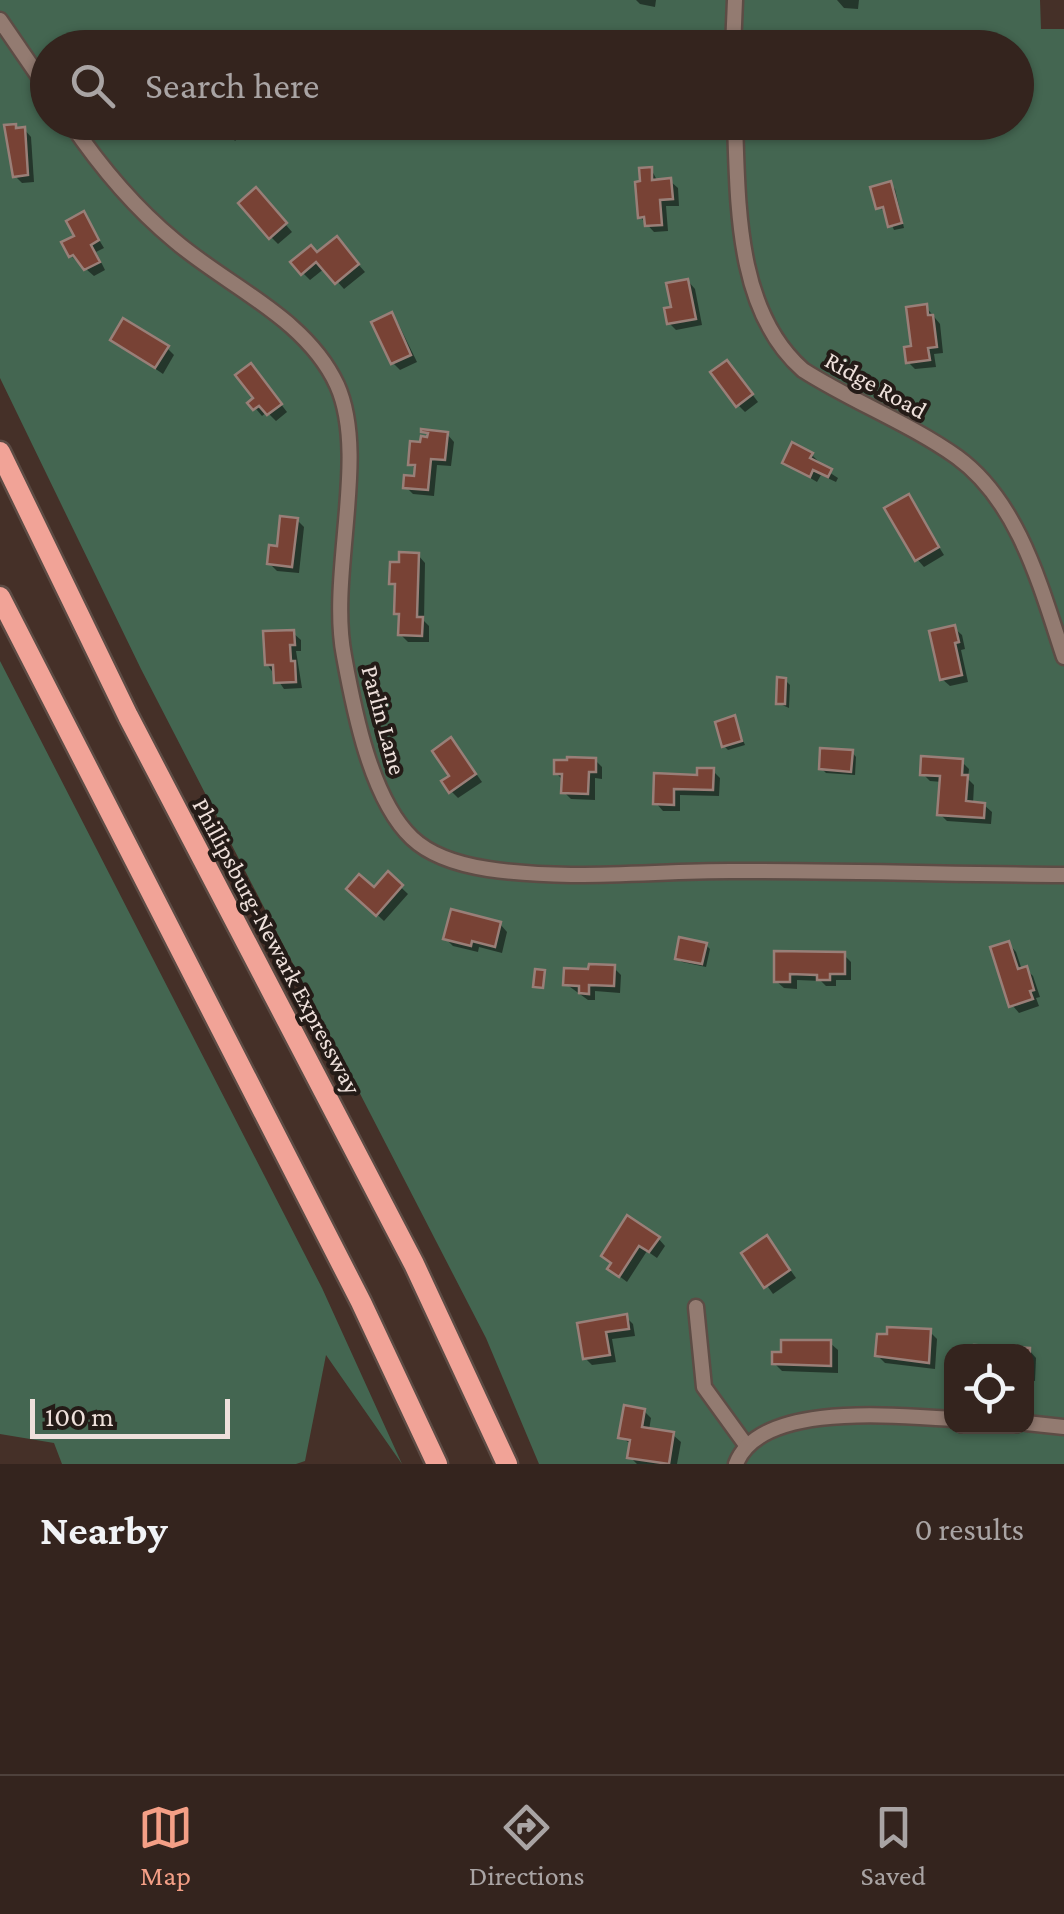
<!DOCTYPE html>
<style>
:root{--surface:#34241e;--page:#3c2c27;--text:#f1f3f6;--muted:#a9a4a4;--line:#4e413c;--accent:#f49f86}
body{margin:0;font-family:"Crimson Pro",serif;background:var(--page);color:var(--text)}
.controls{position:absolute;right:30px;bottom:30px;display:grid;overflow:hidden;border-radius:20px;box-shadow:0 2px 8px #0004}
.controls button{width:90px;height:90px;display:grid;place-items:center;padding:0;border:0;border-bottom:2px solid var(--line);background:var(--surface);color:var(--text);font:50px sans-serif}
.scale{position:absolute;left:30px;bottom:25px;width:200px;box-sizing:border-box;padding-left:10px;border:5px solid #eee0db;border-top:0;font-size:28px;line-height:35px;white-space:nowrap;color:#eee0db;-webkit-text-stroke:8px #241b17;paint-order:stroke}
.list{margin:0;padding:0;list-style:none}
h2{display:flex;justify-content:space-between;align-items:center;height:130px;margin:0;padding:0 40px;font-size:42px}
h2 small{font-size:32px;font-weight:400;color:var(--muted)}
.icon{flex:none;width:55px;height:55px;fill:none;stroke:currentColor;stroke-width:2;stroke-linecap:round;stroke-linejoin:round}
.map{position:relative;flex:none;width:1064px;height:1464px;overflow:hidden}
.search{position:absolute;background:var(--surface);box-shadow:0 2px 8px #0004;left:30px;right:30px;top:30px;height:110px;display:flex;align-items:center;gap:25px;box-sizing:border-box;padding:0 35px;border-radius:55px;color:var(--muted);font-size:38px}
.sheet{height:310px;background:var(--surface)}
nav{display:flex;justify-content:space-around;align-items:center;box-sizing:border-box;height:140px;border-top:2px solid var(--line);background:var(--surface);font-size:28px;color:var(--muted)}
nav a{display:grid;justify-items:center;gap:5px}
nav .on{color:var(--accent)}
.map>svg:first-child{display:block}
</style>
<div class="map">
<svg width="1064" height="1464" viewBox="0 0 1064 1464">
<rect width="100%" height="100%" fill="#453028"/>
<g fill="#446651" fill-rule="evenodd">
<path d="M0,0h1040l1,29h23v1435h-525l-53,-126 -345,-669 -141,-291zM48,48h968v74h-968zM952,1352h74v74h-74z"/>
<polygon points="0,661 322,1288 402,1464 326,1355 305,1461 296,1464 62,1464 54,1443 0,1434"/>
</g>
<g fill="#0007">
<polygon points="636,0 656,0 655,7 640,4"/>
<polygon points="837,0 859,0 858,9 844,8"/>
<polygon points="219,122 238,122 245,132 235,141"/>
<polygon points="640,122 677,122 677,125 643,125"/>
<polygon points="7,128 24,129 31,137 34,182 22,183 15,176"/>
<polygon points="651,169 658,182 670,181 678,188 679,206 666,206 668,231 654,232 640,217"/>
<polygon points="890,184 895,189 904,228 894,230 886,211 878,208"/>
<polygon points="263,198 292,232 278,244 271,237"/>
<polygon points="84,215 104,248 96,252 105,270 94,276 71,256"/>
<polygon points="343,247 365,272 344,289 325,268 310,280 303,273 317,255"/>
<polygon points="688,281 695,289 702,325 676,330 669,323"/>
<polygon points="926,307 940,324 943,353 934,354 936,367 915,369 908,362"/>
<polygon points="391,315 398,323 417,362 400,370 393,363"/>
<polygon points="113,340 167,348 174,355 163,374"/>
<polygon points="734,370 758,402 745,412 738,405"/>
<polygon points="257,373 287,412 276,421 267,412 262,416 251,403 256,399"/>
<polygon points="447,434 454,442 451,466 437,465 434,496 413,494 406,487 416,479 417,470 410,464 422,445"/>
<polygon points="812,455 819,462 818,465 838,478 836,482 821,475 817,482 785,463"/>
<polygon points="908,497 944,555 924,567 917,559"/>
<polygon points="297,520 304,527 299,573 277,571 270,564"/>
<polygon points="418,555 425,563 424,621 429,626 429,642 408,642 400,634 397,588 392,583"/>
<polygon points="954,628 962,635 965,649 961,650 968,682 950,686 942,679"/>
<polygon points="293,633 301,640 301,651 296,651 302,688 284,689 267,664"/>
<polygon points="785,680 790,685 789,708 778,703"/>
<polygon points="734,718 745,745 728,750 724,746"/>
<polygon points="458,748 482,782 458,798 451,791"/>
<polygon points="852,752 856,757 855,775 826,773 821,768"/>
<polygon points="595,760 602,767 602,779 595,778 595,800 571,799 564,792 564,781 556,773"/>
<polygon points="962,762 969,769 968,779 974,785 973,804 984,805 992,812 991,824 947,821 940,814 942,782 930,781 923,774"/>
<polygon points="713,771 720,778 719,796 680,795 680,811 663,811 656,803 656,776 699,777"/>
<polygon points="388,875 408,894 384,921 349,889 374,891"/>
<polygon points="500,924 507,932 502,953 479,947 478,952 453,946 446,939"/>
<polygon points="1009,944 1016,952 1022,970 1026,969 1033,976 1040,997 1036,998 1039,1006 1019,1013 1012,1005"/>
<polygon points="706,945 710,949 706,967 682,962 677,958"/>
<polygon points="777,953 844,955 851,962 851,980 836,980 836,986 826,986 821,981 797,980 797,989 784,988 776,981"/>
<polygon points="614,968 621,975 620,993 595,991 595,1000 588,1000 566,984"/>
<polygon points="658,1238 665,1246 657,1258 647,1251 627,1282 610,1269 613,1264 604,1256"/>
<polygon points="773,1245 796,1278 773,1294 744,1253"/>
<polygon points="626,1317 633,1324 635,1336 612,1339 616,1362 592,1365 585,1358 580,1325"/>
<polygon points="930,1332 937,1339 935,1369 885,1363 878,1356"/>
<polygon points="830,1343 838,1350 838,1373 782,1371 774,1363"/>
<polygon points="1029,1350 1036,1358 1035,1381 1026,1380"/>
<polygon points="644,1411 651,1418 649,1430 673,1435 681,1442 677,1464 637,1464 630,1457 632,1445 621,1437"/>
</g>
<g fill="#784235" stroke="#997f78" stroke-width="2.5">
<polygon points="216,122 239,122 240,124 226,135"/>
<polygon points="16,124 16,128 25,127 28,175 13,177 4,125"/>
<polygon points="652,167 652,180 671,178 673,199 660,200 662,225 645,226 644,217 638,218 635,182 640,181 639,168"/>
<polygon points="891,181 902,223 888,227 883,207 876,209 870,187"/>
<polygon points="256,187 287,223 269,239 238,203"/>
<polygon points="84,211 99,240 91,245 100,262 84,270 73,255 69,257 61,242 74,236 66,221"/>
<polygon points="337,236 359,264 335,284 316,262 301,275 290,262 311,245 317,252"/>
<polygon points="688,279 696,319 667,324 664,308 671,307 666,283"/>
<polygon points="927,304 928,315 933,315 937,347 928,348 930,360 906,363 904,347 911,346 906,307"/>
<polygon points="392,312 411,355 391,364 371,322"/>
<polygon points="123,318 169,346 155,368 110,340"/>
<polygon points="727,360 753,394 736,407 710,372"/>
<polygon points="251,363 282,404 267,415 259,406 253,410 247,403 253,398 235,375"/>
<polygon points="421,429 448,432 445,460 431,459 428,490 403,488 404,475 414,476 415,465 408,465 410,441 420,442 421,436 427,437 428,433 421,432"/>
<polygon points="792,442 813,453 810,458 832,469 828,477 813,470 810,477 782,463"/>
<polygon points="909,494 939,547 915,561 884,508"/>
<polygon points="280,516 298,518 292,567 267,564 269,545 277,546"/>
<polygon points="399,552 419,553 417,617 423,617 422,636 398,635 399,614 394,614 395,584 389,584 390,562 399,562"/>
<polygon points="955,625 959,642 955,643 962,675 940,680 929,631"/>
<polygon points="294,630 295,645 290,645 291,661 295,661 296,682 274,683 273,665 265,665 263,631"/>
<polygon points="777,677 786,678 785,704 776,704"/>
<polygon points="735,715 742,741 722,747 715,722"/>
<polygon points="451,737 476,774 449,793 441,781 449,776 432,751"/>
<polygon points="820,748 853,750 851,772 819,769"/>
<polygon points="921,756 963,759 962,775 968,775 966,801 985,803 984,818 937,815 940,776 920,775"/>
<polygon points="567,757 596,758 596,772 589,772 588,794 561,793 562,774 554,774 554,760 567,760"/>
<polygon points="697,768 714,768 713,790 674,789 674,805 653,804 654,773 697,775"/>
<polygon points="388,871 403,885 376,916 346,889 359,874 374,887"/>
<polygon points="451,909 501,922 495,947 472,941 471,946 443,939"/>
<polygon points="679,937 707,943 702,964 675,959"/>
<polygon points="1009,941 1018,969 1027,966 1034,990 1030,991 1033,999 1009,1007 990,947"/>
<polygon points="774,951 845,952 845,974 830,974 830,980 817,980 817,975 790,974 790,982 774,982"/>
<polygon points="589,964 615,965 614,986 589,985 589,994 579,993 579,986 563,985 564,968 588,969"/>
<polygon points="535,969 545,970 543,988 533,987"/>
<polygon points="627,1215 660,1237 649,1252 639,1246 619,1277 607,1269 611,1263 601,1256"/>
<polygon points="767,1235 790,1270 764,1288 741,1253"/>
<polygon points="627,1314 629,1329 606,1332 610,1355 583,1359 577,1323"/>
<polygon points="887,1327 931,1329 929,1363 875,1356 877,1334 887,1334"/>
<polygon points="781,1340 831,1340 831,1366 772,1364 772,1352 781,1352"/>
<polygon points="974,1345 1030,1348 1029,1375 1026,1352 974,1352"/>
<polygon points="624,1405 645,1409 642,1427 674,1432 669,1464 627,1458 630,1440 618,1438"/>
</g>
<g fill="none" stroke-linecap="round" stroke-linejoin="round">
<defs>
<g id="minor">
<polyline points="0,20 48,90"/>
<polyline points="733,48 735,0"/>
<path d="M70,122c29,43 65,86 105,119 54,46 131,77 162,144 32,71 -9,189 7,271 10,55 27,143 68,182 20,19 50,27 76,31 79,12 163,2 242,2 112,0 223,3 334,4"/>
<path d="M735,122c3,83 1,189 68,248 50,32 106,53 154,87 62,45 84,131 107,200"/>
<polyline points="696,1307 704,1387 746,1445"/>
<polyline points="1026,1423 1064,1427"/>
<path d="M736,1464c24,-63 161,-48 216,-45"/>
</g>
<g id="highway">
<polyline points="0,452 128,716 414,1264 507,1464"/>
<polyline points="0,597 361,1302 437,1464"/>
</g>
</defs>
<use href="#minor" stroke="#5d4c45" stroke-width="19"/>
<use href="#highway" stroke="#5d4c45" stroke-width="25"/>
<use href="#minor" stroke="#937b71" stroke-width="14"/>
<use href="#highway" stroke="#f1a397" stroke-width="20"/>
</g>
<g text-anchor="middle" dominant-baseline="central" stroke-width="8" stroke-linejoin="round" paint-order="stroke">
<g font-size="25" fill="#eee0db" stroke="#241b17">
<text transform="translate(876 385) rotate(29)">Ridge Road</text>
<text transform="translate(384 720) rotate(75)">Parlin Lane</text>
<text transform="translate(277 946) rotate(62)">Phillipsburg-Newark Expressway</text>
</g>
</g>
</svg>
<div class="controls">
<button><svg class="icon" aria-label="locate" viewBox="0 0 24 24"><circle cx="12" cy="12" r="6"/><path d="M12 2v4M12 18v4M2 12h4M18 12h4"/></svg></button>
</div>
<div class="scale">100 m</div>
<div class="search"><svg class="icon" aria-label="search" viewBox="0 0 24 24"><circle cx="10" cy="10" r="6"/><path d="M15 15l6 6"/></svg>Search here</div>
</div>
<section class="sheet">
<h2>Nearby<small>0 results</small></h2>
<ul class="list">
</ul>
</section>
<nav>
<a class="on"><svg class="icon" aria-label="map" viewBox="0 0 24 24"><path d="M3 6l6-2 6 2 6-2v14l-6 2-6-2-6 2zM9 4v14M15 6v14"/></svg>Map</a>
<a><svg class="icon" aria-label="directions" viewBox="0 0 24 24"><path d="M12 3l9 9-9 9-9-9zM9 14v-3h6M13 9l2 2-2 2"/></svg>Directions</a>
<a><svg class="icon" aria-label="saved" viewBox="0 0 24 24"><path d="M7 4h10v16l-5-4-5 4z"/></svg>Saved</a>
</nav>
